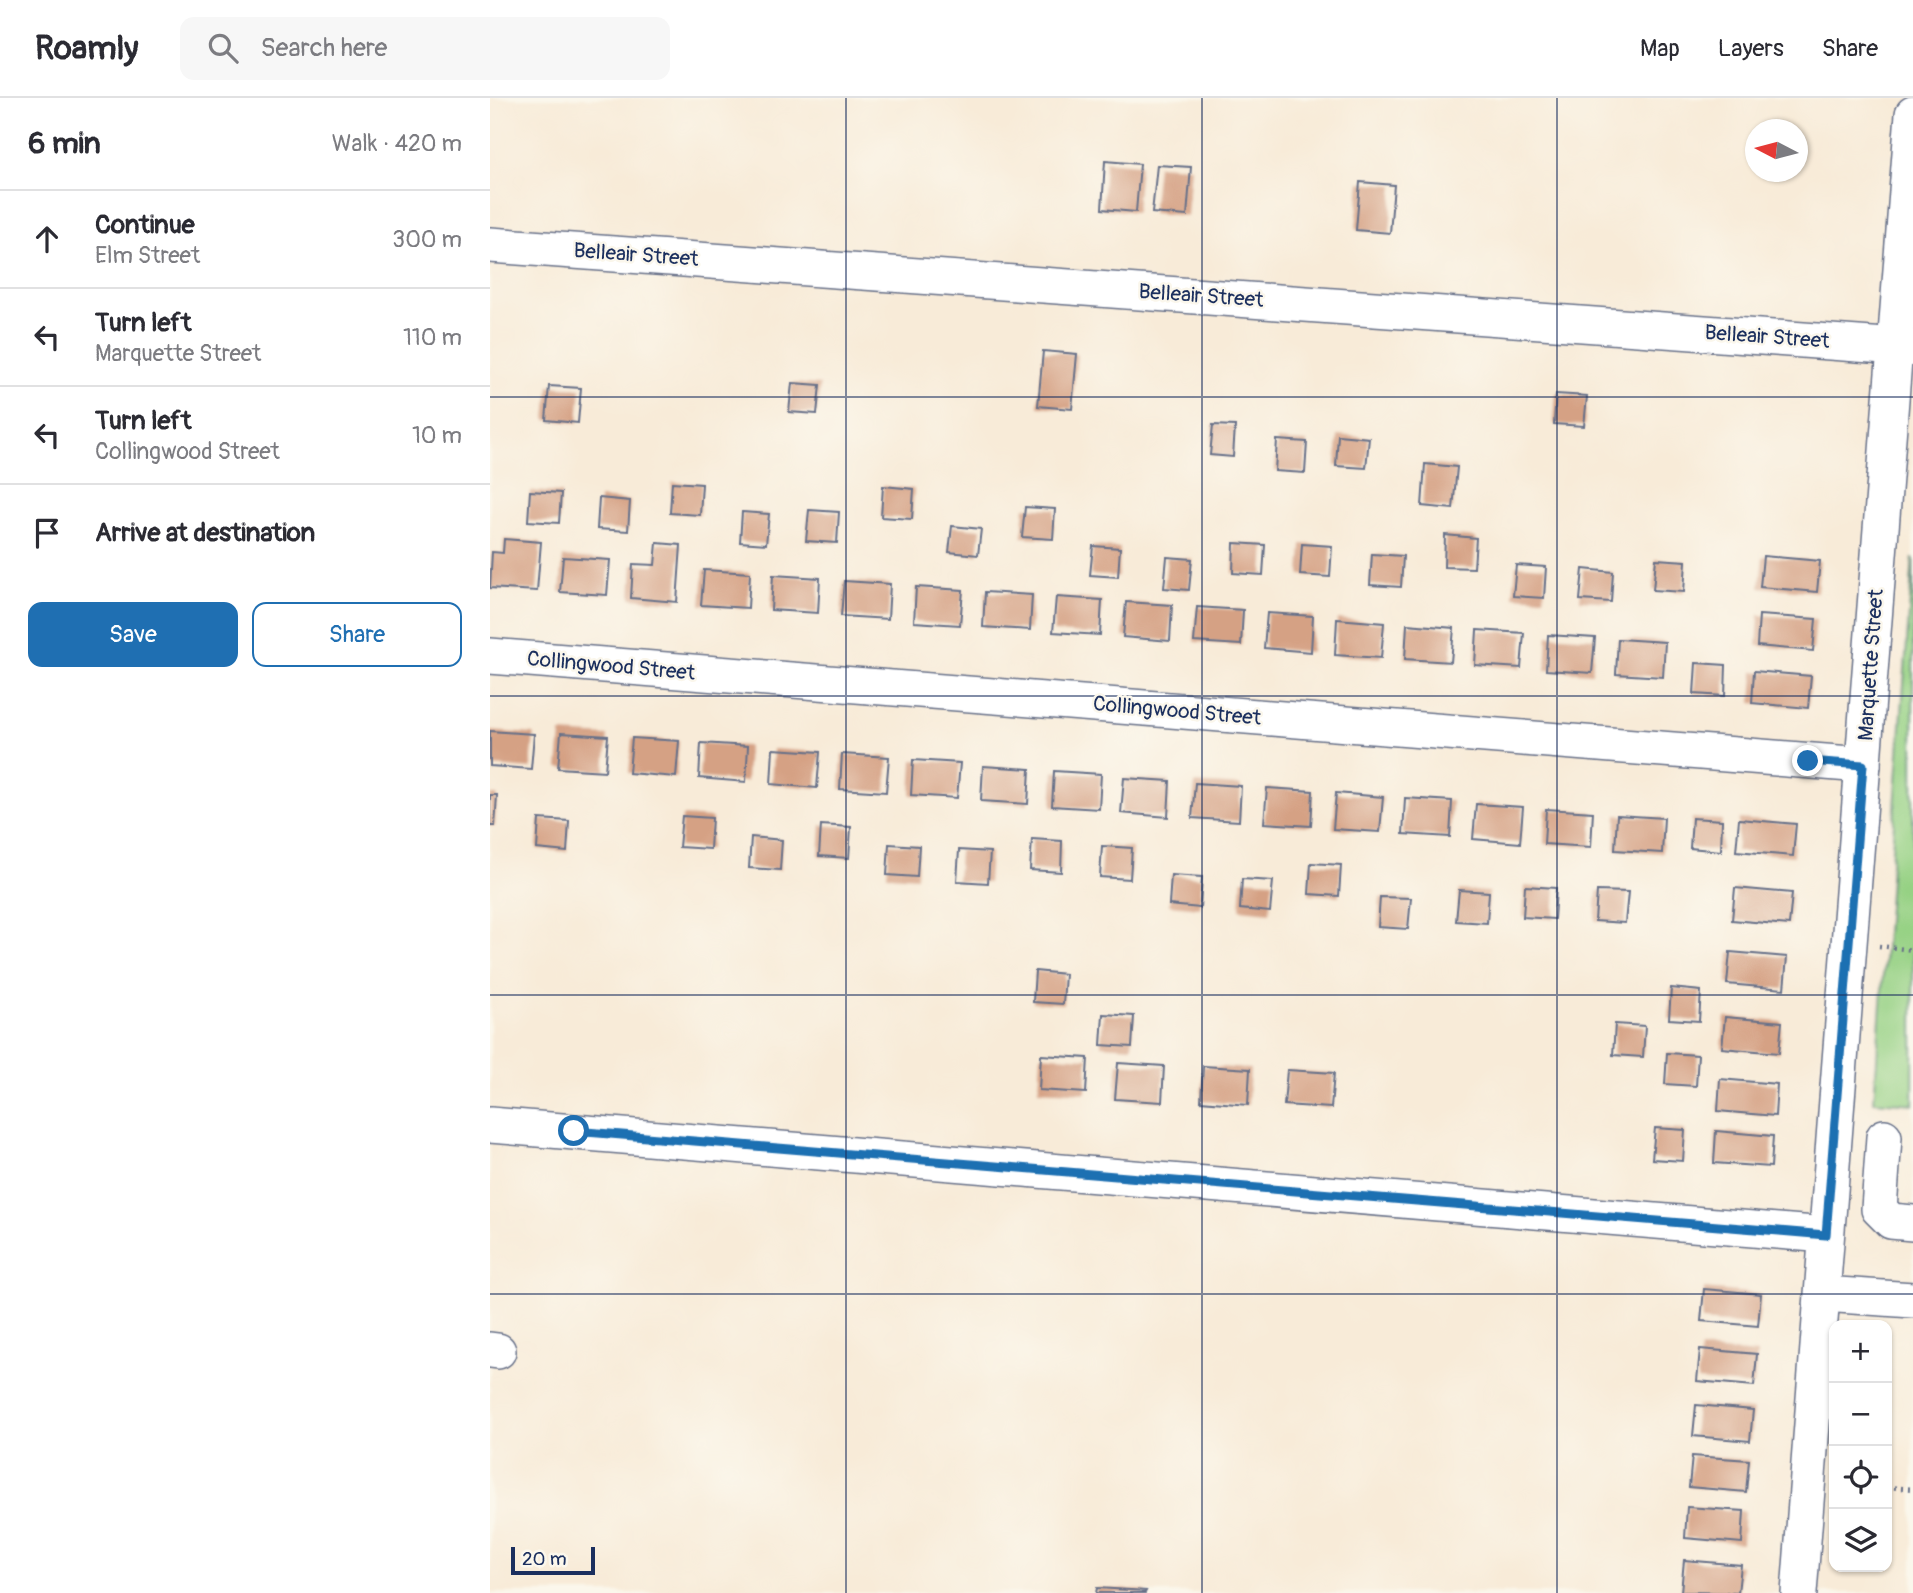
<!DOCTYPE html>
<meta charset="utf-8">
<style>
:root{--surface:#fff;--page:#f7f7f7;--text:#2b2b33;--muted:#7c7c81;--line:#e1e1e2;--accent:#1f6fb2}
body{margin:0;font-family:Pangolin,sans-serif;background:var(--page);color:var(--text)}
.controls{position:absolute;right:21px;bottom:21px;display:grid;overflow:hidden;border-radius:14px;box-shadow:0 2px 5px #0004}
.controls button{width:63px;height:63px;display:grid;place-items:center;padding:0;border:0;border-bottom:2px solid var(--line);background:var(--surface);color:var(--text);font:35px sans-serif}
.compass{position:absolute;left:1255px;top:21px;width:63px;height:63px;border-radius:50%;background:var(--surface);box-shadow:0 2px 5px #0004;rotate:276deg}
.scale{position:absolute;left:21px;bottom:18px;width:84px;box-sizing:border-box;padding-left:7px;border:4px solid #1b2f5e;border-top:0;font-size:19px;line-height:24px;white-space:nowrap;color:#1b2f5e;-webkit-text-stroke:5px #fbf7ec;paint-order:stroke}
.stop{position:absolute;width:21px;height:21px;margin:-16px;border:5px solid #1f6fb2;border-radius:50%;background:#fff}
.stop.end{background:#1f6fb2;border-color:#fff;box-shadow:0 2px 7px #0008}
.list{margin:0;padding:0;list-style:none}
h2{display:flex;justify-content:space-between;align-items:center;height:91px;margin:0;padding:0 28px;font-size:30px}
h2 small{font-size:23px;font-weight:400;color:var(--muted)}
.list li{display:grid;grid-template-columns:46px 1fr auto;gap:21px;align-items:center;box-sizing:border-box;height:98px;padding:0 28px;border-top:2px solid var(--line)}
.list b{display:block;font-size:26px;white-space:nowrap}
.list p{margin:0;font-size:23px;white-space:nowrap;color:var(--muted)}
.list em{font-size:23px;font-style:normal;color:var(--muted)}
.actions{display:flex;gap:14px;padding:21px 28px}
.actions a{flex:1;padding:16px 0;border:2px solid var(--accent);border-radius:14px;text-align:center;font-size:24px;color:var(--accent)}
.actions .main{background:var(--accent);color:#fff}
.icon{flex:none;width:38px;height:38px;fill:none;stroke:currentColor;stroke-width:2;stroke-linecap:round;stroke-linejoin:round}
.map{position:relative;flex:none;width:1423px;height:1495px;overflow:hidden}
header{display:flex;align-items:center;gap:42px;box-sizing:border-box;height:98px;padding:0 35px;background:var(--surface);border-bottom:2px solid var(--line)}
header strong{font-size:33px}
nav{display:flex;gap:38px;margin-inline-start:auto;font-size:24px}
.search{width:490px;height:63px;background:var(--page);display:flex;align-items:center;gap:18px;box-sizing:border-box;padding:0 24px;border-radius:14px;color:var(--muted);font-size:26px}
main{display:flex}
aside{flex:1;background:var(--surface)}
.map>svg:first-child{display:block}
</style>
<header>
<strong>Roamly</strong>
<div class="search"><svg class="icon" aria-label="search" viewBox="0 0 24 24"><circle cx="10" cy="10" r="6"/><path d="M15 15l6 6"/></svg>Search here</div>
<nav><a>Map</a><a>Layers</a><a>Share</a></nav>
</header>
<main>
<aside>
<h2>6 min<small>Walk · 420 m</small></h2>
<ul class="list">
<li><svg class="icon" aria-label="ahead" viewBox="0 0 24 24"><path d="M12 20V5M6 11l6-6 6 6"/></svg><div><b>Continue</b><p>Elm Street</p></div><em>300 m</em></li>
<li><svg class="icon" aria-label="left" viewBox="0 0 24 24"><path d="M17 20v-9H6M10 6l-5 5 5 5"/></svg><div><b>Turn left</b><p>Marquette Street</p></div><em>110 m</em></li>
<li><svg class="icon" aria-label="left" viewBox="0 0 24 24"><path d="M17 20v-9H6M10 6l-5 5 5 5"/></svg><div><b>Turn left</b><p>Collingwood Street</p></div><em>10 m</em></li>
<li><svg class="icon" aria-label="arrive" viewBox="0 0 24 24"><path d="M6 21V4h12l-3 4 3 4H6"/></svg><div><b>Arrive at destination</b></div></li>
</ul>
<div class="actions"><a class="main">Save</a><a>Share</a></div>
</aside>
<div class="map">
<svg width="1423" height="1495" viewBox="0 0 1423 1495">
<rect width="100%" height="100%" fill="#fbf7ec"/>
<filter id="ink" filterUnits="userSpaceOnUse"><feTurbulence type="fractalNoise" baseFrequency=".0143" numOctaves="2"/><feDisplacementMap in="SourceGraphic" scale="14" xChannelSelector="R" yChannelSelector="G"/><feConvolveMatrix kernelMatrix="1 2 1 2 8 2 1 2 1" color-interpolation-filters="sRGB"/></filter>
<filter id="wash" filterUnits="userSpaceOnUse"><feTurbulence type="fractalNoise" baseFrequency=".00686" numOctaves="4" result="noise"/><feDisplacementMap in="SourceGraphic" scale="28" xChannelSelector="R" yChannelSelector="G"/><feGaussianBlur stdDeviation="1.57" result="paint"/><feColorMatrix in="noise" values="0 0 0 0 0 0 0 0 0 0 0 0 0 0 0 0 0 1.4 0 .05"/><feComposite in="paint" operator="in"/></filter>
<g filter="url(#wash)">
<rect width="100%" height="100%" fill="#f8ebd8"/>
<polygon fill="#96d184" stroke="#588071" stroke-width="2" points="1423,460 1423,1006 1384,1003"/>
<g id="blocks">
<g fill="#d5a184">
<polygon points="615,63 650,66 646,114 612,111"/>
<polygon points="667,67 701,69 697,118 662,115"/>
<polygon points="870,84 904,87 900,135 866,132"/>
<polygon points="553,253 587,256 582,311 548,308"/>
<polygon points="302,285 330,287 327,316 299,314"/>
<polygon points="59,288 91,290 88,325 56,322"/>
<polygon points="1066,296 1097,298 1094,328 1064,326"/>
<polygon points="723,327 745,328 743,359 720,357"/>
<polygon points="848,337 879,340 876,370 846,368"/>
<polygon points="787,342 817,344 815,375 785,373"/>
<polygon points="935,366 967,369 963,411 932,408"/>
<polygon points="182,384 212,386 210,417 180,415"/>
<polygon points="393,388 424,391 422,421 391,419"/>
<polygon points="40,393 71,395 69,425 38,423"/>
<polygon points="109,400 140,403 138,433 107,431"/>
<polygon points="535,409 565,411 563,441 532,439"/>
<polygon points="319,412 349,414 347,445 316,443"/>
<polygon points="252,414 279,416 276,446 250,444"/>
<polygon points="462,428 491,431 488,457 459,454"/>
<polygon points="955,437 986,440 984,470 954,469"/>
<polygon points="14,441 51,444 47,493 0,490 2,454 13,455"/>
<polygon points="167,445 191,447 187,504 141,500 143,466 165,467"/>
<polygon points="744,445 775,447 773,477 743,475"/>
<polygon points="812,446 842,448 840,479 810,477"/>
<polygon points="603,448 630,450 628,479 600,477"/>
<polygon points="882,456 913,458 911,489 880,487"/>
<polygon points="1273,458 1330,463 1327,494 1270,489"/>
<polygon points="73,459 120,462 117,497 70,494"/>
<polygon points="677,459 702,461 699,492 674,490"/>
<polygon points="1166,461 1196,463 1194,494 1163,492"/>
<polygon points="1026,467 1056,469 1054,500 1023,498"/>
<polygon points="1093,471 1123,474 1121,504 1090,502"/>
<polygon points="214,472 260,475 258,510 211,507"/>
<polygon points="283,477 330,480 328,515 281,512"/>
<polygon points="354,483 400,486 398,521 351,518"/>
<polygon points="426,489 473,492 470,527 424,524"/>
<polygon points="495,494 542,497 540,532 493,529"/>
<polygon points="566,499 612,502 610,537 563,534"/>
<polygon points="636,504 682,507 680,543 633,539"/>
<polygon points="707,509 753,512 751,547 704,544"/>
<polygon points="777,515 823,518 821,554 774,550"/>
<polygon points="1269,517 1326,521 1323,553 1267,548"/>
<polygon points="847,521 894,525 891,560 845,557"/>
<polygon points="917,526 964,530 961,564 915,561"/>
<polygon points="987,532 1034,535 1031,570 985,567"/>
<polygon points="1058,537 1105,540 1102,575 1056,572"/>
<polygon points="1128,541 1175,544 1173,579 1126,576"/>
<polygon points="1206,565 1236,567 1235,598 1204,596"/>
<polygon points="1264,573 1321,578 1318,610 1262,605"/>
<polygon points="0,633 44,636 41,671 0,668"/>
<polygon points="71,635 118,638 115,673 68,670"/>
<polygon points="142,640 189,643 186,679 139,675"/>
<polygon points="211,645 258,648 256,684 209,680"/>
<polygon points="283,651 330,654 327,690 281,686"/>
<polygon points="352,656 399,659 396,694 350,691"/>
<polygon points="423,662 470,665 467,700 421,697"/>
<polygon points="493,668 540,671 538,706 491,703"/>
<polygon points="564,673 611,676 609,711 562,708"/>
<polygon points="634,680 680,683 678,719 631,715"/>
<polygon points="705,685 751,688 749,723 702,720"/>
<polygon points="777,690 823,693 821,728 774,725"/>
<polygon points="846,695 893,699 890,734 843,731"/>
<polygon points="0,697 7,697 5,728 0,728"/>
<polygon points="915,700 962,703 960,739 913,736"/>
<polygon points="986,706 1033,709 1030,745 983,741"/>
<polygon points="1056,711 1103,714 1101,749 1054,746"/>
<polygon points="1127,717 1174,720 1172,755 1125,752"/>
<polygon points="192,718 222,720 220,751 189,749"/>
<polygon points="1202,720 1232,722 1231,753 1200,750"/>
<polygon points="49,721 79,723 77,754 47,751"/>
<polygon points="1249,721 1306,726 1303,758 1246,753"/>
<polygon points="331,727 361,729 359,760 329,758"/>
<polygon points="261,739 292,742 290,772 259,770"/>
<polygon points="542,741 572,743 571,774 540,772"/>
<polygon points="399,746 429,748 427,779 397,777"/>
<polygon points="612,748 642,750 640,781 610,779"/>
<polygon points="469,752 500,754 498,785 467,783"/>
<polygon points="821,765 851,767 849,798 819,796"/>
<polygon points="681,777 712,779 710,810 679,807"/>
<polygon points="752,781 783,783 780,814 750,811"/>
<polygon points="1035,788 1066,790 1064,821 1033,819"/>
<polygon points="1245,790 1302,795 1299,827 1242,822"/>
<polygon points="969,792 999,794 997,825 966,823"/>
<polygon points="1107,793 1138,794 1135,825 1105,823"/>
<polygon points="890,799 921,800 918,831 888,829"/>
<polygon points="1240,854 1297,859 1294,891 1237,886"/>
<polygon points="545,873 575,876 573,906 543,904"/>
<polygon points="1181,890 1211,893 1209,923 1179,921"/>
<polygon points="613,916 644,918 642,949 611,947"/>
<polygon points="1235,919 1292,924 1289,955 1232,950"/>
<polygon points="1125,926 1155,928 1153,959 1123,957"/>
<polygon points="1177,955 1208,957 1206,988 1175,986"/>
<polygon points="551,957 598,960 596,995 549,992"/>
<polygon points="628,965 674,968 672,1004 625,1001"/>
<polygon points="713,968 760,971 758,1007 711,1003"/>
<polygon points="797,972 844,975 841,1010 794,1007"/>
<polygon points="1230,981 1287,986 1285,1018 1228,1013"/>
<polygon points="1165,1030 1195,1032 1193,1063 1162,1061"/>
<polygon points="1226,1033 1283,1038 1281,1069 1224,1065"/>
<polygon points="1214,1191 1271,1196 1268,1228 1211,1223"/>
<polygon points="1210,1251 1267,1256 1264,1288 1207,1283"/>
<polygon points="1206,1307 1263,1312 1260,1343 1203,1338"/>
<polygon points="1202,1358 1259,1362 1256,1394 1199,1389"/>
<polygon points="1197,1409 1254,1413 1252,1445 1195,1440"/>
<polygon points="1194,1462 1251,1467 1248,1495 1191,1494"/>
<polygon points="607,1490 656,1493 655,1495 606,1495"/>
</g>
</g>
</g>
<g filter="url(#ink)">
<use href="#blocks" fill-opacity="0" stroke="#687189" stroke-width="2"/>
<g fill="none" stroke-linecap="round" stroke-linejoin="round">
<defs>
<g id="minor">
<polyline points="0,147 1423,250"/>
<polyline points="0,558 1373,667"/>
<polyline points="0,1027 1336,1137"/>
<polyline points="1394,1039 1389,1111 1401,1123 1423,1125"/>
<polyline points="1333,1196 1423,1202"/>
<polyline points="0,1252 8,1253"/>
<polyline points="1309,1495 1423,16"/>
</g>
</defs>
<use href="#minor" stroke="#687189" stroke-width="38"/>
<g stroke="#687189" stroke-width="4.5" stroke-dasharray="2 5" stroke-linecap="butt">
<polyline points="1389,848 1423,852"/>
<polyline points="1397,1389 1423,1391"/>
</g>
<use href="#minor" stroke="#fff" stroke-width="35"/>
</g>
</g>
<g fill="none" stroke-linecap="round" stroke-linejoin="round" filter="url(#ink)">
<polyline stroke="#1f6fb2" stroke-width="9" points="84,1033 1336,1137 1373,667 1318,663"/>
</g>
<path fill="none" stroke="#1b2f5e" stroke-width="2" stroke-opacity="0.55" d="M356,0v1495M712,0v1495M1067,0v1495M0,299h1423M0,598h1423M0,897h1423M0,1196h1423"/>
<g text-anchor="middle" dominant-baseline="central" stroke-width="5" stroke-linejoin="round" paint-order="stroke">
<g font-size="21" fill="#1b2f5e" stroke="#fbf7ec">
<text transform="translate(146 157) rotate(4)">Belleair Street</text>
<text transform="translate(711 198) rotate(4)">Belleair Street</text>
<text transform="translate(1277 239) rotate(4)">Belleair Street</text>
<text transform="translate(1381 567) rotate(-86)">Marquette Street</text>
<text transform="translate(121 568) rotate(5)">Collingwood Street</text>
<text transform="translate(687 613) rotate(5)">Collingwood Street</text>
</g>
</g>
</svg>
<div class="controls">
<button>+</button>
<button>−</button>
<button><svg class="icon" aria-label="locate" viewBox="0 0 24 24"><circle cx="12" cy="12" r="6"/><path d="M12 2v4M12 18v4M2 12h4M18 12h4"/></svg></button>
<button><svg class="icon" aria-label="layers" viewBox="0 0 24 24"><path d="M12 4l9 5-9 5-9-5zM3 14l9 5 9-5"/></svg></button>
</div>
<svg class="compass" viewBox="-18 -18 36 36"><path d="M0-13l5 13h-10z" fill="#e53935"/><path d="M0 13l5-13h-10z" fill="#7c7c81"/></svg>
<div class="scale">20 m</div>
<div class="stop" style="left:84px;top:1033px"></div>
<div class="stop end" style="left:1318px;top:663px"></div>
</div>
</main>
